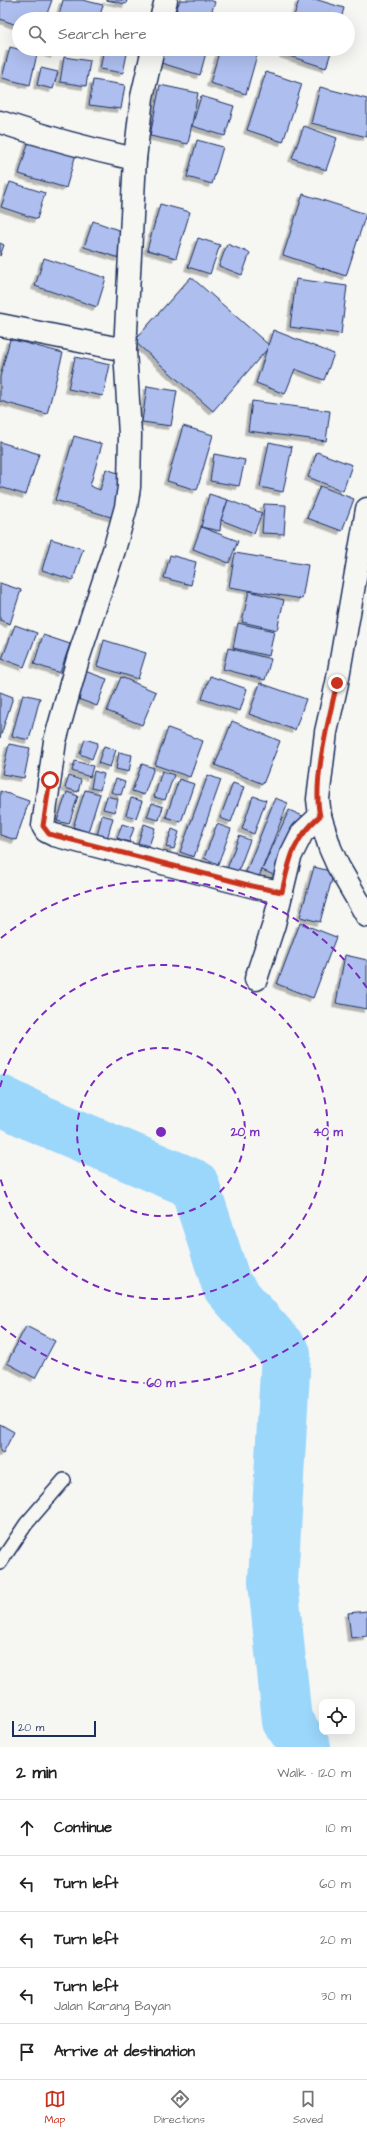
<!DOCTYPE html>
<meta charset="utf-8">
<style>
:root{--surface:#fff;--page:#f2f2f2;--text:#222;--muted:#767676;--line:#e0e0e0;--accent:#c8321e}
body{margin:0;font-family:"Architects Daughter",sans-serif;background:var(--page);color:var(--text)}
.controls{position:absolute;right:12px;bottom:12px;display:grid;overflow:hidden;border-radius:8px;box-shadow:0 4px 16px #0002}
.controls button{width:36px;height:36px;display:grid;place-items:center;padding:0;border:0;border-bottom:1px solid var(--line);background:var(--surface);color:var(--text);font:20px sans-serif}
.scale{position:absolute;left:12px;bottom:10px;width:84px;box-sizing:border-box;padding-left:4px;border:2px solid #1b2f5e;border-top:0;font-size:11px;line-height:14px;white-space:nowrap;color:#1b2f5e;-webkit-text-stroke:3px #f6f6f2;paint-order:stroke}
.stop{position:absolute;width:12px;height:12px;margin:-9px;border:3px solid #c8321e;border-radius:50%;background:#fff}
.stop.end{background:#c8321e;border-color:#fff;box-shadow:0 1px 4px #0008}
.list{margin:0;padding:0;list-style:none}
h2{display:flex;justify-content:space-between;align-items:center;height:52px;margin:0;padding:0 16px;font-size:17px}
h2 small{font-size:13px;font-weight:400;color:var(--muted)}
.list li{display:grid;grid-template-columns:26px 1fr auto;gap:12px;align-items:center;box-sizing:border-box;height:56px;padding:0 16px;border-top:1px solid var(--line)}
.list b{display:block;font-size:15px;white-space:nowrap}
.list p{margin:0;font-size:13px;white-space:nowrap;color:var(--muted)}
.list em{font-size:13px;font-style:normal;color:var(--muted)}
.icon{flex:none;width:22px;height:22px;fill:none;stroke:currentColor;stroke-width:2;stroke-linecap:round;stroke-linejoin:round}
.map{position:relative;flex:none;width:367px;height:1747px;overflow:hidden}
.search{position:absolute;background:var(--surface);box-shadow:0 4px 16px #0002;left:12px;right:12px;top:12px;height:44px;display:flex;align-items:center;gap:10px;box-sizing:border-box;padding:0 14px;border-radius:22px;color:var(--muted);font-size:15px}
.sheet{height:332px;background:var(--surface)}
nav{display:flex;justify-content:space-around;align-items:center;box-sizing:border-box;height:56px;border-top:1px solid var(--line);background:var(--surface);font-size:11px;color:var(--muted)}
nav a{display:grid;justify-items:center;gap:2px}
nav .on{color:var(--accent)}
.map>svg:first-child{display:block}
</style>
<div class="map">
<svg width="367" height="1747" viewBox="0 0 367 1747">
<defs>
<filter id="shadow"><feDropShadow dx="-3.5" dy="3.5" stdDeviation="0" flood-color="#0004"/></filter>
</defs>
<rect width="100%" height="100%" fill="#f6f6f2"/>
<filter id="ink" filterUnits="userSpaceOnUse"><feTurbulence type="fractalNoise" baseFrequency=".025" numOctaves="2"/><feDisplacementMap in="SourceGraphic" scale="8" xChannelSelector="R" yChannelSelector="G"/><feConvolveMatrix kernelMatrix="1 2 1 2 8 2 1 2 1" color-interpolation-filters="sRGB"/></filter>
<g filter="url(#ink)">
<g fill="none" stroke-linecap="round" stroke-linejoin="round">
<polyline stroke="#9bd6fb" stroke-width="50" points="0,1100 37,1118 194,1184 227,1286 286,1354 273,1582 287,1721 306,1747"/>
</g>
<g fill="#aebeee" stroke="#1b2f5e" filter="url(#shadow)">
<polygon points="0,0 52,0 45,19 19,19 19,26 0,19"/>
<polygon points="63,0 82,0 103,5 99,19 58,19"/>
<polygon points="106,0 127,0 126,4"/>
<polygon points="180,0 210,0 215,2 209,19 173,19"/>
<polygon points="299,0 318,0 344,8 341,19 293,19"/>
<polygon points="10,47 37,54 30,85 2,78"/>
<polygon points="37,49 56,49 54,55"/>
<polygon points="104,49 128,49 123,73 100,69"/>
<polygon points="165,49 207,49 200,75 161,63"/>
<polygon points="220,49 238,49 257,55 246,94 210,83"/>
<polygon points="284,49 332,49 326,68 283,54"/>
<polygon points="64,57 90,61 86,86 60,82"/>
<polygon points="41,68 58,72 53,89 37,85"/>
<polygon points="266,72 302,84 283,142 247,130"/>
<polygon points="93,80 125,85 121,109 89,105"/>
<polygon points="160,85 198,93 188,144 150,136"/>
<polygon points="320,87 367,99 367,137 311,123"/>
<polygon points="201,96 234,106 225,136 192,126"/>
<polygon points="304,126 337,138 326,170 292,158"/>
<polygon points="29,140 76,154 66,188 19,174"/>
<polygon points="197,140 223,147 212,184 187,177"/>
<polygon points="10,182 45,193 37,219 1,207"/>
<polygon points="303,194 366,214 346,276 283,255"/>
<polygon points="160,204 190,212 176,258 147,250"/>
<polygon points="93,221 127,233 119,258 84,247"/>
<polygon points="198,238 220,245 210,274 188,267"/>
<polygon points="0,243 4,245 0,256"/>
<polygon points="227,244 250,253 242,275 219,266"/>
<polygon points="44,258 106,278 97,307 35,286"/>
<polygon points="191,277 270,346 213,411 134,341"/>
<polygon points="296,279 347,286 341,334 290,327"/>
<polygon points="273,330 334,354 324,380 295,369 285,394 256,383"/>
<polygon points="10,339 63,353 47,414 0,401 0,377"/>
<polygon points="75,357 110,365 103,396 68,389"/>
<polygon points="147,386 177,391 171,426 142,422"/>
<polygon points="252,401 330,411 326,441 248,431"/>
<polygon points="183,426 213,435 197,490 167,481"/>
<polygon points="74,436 102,444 90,486 100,490 106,469 127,476 114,518 55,500"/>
<polygon points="0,442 39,454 26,495 0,487"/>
<polygon points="269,442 292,447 283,492 260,487"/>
<polygon points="317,452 352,465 343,491 308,477"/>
<polygon points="214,454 245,460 239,486 210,481"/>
<polygon points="320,486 354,499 342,531 307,518"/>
<polygon points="209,494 228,500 221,520 220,531 201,527"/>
<polygon points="228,500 262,513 254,533 221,520"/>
<polygon points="264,504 286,505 284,534 262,533"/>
<polygon points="201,527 238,541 229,563 193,549"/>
<polygon points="51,539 83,549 73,580 42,570"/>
<polygon points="235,553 308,565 302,599 229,587"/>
<polygon points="170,555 196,562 191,585 164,578"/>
<polygon points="0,583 21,590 10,624 0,620"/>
<polygon points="249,591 284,600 277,630 242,622"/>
<polygon points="238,623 274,631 269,656 233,648"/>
<polygon points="15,625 37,633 24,667 2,659"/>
<polygon points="43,635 70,644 60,673 34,664"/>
<polygon points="104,640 146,653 138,679 97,666"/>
<polygon points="228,648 271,659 265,680 223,669"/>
<polygon points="79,669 107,679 97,706 70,696"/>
<polygon points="210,676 247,689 240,711 202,699"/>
<polygon points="121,677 156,692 142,725 107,711"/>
<polygon points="260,683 306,699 295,730 249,714"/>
<polygon points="0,692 13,697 0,738"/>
<polygon points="23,694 40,698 29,740 12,736"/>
<polygon points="232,721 280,741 263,784 215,765"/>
<polygon points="168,728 203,741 190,777 155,765"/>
<polygon points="85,739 98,743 92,759 80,754"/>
<polygon points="9,744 30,748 24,778 2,774"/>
<polygon points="104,746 116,750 110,767 98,763"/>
<polygon points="119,752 132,755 129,772 116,769"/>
<polygon points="75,761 93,766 90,777 72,771"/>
<polygon points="142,764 154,768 144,795 132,791"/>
<polygon points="94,771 104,774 100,790 91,788"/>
<polygon points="162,771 174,775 165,800 154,797"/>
<polygon points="208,775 221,780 194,857 180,852"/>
<polygon points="69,776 81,780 78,792 65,788"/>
<polygon points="116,779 125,782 121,795 111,792"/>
<polygon points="179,779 194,784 181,822 166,817"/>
<polygon points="233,783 244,787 231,822 220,818"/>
<polygon points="85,790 100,794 88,832 73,827"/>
<polygon points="0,791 29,801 16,840 0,835"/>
<polygon points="67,792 78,796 69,824 57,821"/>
<polygon points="107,796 118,799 115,812 103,809"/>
<polygon points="253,796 266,800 254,834 242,829"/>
<polygon points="131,798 142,801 136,818 126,815"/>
<polygon points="275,798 288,803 259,877 246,872"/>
<polygon points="152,803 163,807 159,820 147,817"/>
<polygon points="289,810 305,817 279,877 262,870"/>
<polygon points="102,815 113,818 106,843 96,840"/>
<polygon points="122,824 134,828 129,842 117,838"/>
<polygon points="144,824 155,828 149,846 138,843"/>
<polygon points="217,824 231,829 218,864 204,858"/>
<polygon points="172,829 179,832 174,849 166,847"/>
<polygon points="239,836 250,840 238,872 227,869"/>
<polygon points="314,867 334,872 320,922 300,917"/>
<polygon points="300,923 336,937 313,998 277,984"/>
<polygon points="345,955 367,960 367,1009 336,1003"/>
<polygon points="26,1326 55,1341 35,1378 7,1363"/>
<polygon points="0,1424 14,1432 3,1453 0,1451"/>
<polygon points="367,1611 367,1636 351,1638 348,1613"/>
</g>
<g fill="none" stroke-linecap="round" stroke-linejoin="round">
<defs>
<polyline id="service" points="0,1563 26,1524 64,1480"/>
<g id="minor">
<polyline points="161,19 166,0"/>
<polyline points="153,49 142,97 135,159 125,350 130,435 129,487 126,507 114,550 78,659 55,741 43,826 46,831 54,835 255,887 282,892"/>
<path d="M0,122c45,15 89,27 135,37"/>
<polyline points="0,325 125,350"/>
<polyline points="256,979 274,924 290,857 302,833 320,816"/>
</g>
<polyline id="tertiary" points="367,509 337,683 326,732 318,799 320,816 330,848 338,866 367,916"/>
</defs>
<use href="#service" stroke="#1b2f5e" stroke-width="16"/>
<use href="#minor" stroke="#1b2f5e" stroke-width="25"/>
<use href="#tertiary" stroke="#1b2f5e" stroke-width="25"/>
<use href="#service" stroke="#f6f6f2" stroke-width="13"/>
<use href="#minor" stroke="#f6f6f2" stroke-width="22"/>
<use href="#tertiary" stroke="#f6f6f2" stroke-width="22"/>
</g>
</g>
<g fill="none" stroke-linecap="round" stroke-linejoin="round" filter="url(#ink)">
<path stroke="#c8321e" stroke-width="5" d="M50,780l-7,46 6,8 207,53 26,5c8,-35 11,-52 38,-76 -8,-34 9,-98 17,-133"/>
</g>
<g fill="none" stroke="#7b2cbf" stroke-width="2" stroke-dasharray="7 5">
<circle cx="161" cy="1132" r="84"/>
<path d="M0 1087A167 167 0 1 1 0 1177"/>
<path d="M367 1276A251 251 0 0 1 1 1326M1 938A251 251 0 0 1 367 988"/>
</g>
<circle cx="161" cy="1132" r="6" fill="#7b2cbf" stroke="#f6f6f2" stroke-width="2"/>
<g font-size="12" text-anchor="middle" font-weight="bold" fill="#7b2cbf" stroke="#f6f6f2" stroke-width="4" stroke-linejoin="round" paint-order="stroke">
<text x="245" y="1136">20 m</text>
<text x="328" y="1136">40 m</text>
<text x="161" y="1387">60 m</text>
</g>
</svg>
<div class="controls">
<button><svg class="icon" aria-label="locate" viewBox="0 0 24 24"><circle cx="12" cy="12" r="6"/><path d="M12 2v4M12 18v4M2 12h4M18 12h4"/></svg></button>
</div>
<div class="scale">20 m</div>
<div class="stop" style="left:50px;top:780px"></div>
<div class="stop end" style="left:337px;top:683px"></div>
<div class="search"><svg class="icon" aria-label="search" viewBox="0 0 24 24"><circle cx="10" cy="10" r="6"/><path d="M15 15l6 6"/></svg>Search here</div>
</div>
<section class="sheet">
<h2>2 min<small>Walk · 120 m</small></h2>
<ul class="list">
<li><svg class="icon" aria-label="ahead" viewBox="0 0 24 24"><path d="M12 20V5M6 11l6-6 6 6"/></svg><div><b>Continue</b></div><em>10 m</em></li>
<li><svg class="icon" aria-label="left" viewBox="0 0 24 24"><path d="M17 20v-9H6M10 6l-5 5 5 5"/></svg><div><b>Turn left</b></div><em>60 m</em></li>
<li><svg class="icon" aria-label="left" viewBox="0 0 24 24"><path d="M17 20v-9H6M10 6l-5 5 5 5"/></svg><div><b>Turn left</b></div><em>20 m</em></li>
<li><svg class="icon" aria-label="left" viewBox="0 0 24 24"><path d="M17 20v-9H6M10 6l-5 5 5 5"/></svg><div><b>Turn left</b><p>Jalan Karang Bayan</p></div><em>30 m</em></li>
<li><svg class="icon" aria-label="arrive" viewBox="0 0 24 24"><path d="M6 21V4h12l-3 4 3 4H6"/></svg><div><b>Arrive at destination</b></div></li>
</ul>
</section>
<nav>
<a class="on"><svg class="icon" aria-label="map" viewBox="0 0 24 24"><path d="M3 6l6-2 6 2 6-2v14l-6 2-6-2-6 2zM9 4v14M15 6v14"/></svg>Map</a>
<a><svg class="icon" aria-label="directions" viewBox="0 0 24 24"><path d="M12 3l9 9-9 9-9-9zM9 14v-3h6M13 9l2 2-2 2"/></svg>Directions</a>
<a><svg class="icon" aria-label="saved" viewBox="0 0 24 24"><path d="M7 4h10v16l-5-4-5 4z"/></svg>Saved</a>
</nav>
